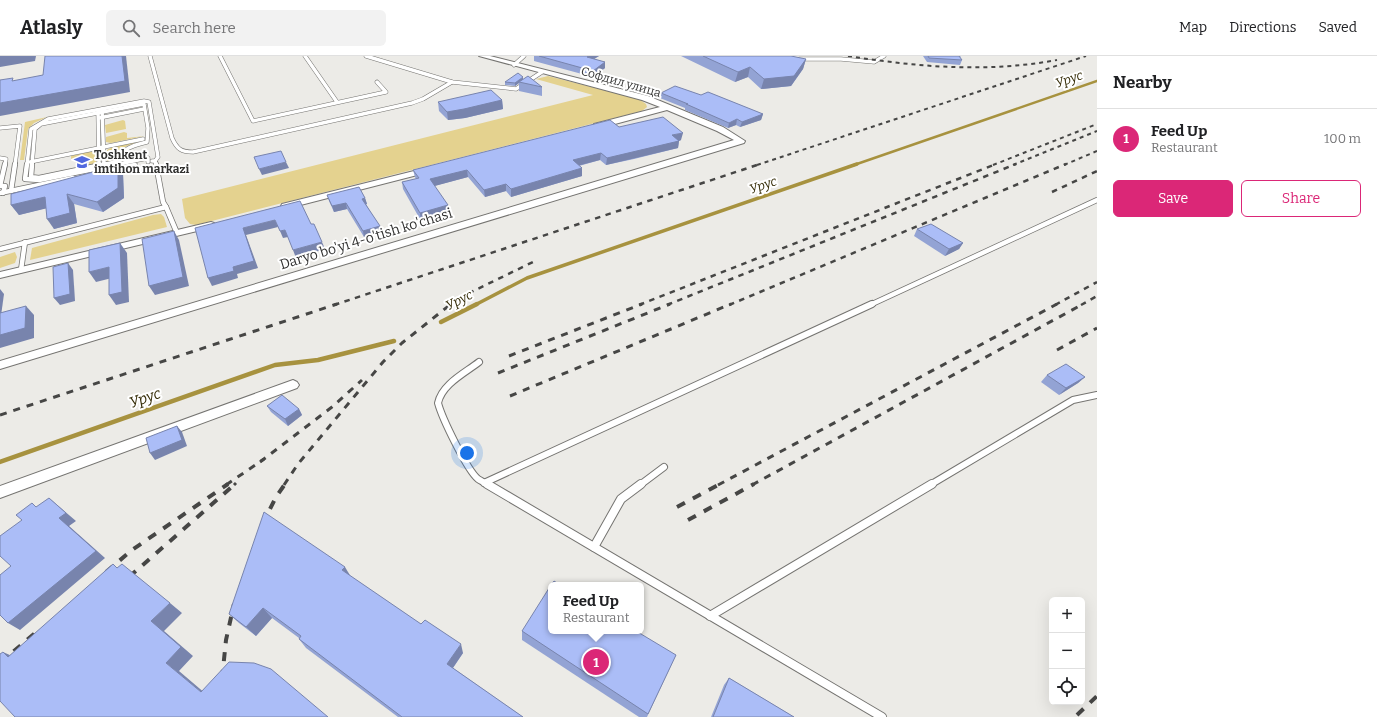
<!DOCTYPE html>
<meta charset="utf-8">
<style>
:root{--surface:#fff;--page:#f2f2f2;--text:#202124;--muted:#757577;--line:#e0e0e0;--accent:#db2777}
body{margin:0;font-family:Bitter,serif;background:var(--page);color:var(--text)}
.controls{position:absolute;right:12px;bottom:12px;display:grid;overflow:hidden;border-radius:6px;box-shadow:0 4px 16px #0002}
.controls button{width:36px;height:36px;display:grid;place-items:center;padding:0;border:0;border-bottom:1px solid var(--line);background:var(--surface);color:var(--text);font:20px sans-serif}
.you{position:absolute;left:467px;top:397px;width:14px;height:14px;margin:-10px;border:3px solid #fff;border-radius:50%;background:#1a73e8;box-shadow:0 0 0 6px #1a73e833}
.badge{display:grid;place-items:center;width:26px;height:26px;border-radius:50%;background:var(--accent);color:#fff;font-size:13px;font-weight:700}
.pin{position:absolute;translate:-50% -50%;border:2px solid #fff;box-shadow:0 1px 4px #0006}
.popup{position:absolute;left:548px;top:526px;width:96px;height:52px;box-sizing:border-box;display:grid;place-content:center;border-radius:6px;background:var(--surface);filter:drop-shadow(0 1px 3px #0005);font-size:13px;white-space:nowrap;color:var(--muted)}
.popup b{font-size:15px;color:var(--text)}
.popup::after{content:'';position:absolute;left:50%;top:100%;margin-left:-8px;border:8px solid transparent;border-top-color:var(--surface)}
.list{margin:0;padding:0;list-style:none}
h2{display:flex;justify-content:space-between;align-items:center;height:52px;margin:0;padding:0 16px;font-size:17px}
h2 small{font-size:13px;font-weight:400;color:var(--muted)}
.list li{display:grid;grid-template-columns:26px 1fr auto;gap:12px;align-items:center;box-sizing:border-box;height:60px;padding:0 16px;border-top:1px solid var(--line)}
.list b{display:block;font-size:15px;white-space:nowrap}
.list p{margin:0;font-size:13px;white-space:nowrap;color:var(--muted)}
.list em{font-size:13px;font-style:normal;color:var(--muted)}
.actions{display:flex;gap:8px;padding:12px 16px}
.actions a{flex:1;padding:9px 0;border:1px solid var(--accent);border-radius:6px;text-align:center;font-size:14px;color:var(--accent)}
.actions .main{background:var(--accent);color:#fff}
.icon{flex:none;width:22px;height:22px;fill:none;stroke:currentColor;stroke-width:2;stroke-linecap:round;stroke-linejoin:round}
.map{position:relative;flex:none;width:1097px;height:661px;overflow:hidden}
header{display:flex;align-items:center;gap:24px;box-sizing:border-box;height:56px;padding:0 20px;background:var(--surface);border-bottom:1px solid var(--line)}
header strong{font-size:19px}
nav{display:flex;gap:22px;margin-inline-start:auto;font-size:14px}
.search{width:280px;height:36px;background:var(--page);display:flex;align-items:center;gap:10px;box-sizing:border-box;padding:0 14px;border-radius:6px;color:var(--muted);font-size:15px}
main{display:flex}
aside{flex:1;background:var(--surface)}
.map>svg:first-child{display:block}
</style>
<header>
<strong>Atlasly</strong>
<div class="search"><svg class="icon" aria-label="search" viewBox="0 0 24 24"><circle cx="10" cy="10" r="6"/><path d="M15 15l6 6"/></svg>Search here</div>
<nav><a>Map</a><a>Directions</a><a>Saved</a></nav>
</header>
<main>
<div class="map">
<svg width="1097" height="661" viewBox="0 0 1097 661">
<rect width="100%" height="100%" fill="#ecebe7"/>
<g fill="#e4d28f">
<polygon points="548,20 639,43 646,48 647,51 642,55 196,169 190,168 185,162 182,143 593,39 536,23"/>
<polygon points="47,61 34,67 28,73 24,104 20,104 25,66"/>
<polygon points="123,64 125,65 126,73 106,77 105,69"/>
<polygon points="124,76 127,77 127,82 145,80 111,87 106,86 106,81"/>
<polygon points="145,84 127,90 118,96 119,102 117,104 107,106 107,94 112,91"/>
<polygon points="92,95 96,95 96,107 89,109 89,103 87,102 71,104 71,100"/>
<polygon points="161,158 164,161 167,171 30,204 32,192 153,159"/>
<polygon points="15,196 17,201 15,207 0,212 0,201"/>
</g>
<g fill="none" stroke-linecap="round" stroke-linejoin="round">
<polyline stroke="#a7923f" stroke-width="2.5" points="854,109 1097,25"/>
<polyline stroke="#a7923f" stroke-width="3.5" points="475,249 527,222 857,108"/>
<g stroke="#a7923f" stroke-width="4.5">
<polyline points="441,266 477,248"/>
<polyline points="0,406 275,309 318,304 394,285"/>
</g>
<defs>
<g id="service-far3">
<path d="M150,0l22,82c5,11 9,14 21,14l219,-49 11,-4 29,-17"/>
<polyline points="220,0 253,65 386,36 377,26"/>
<polyline points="305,0 337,46"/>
<polyline points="366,0 452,26 516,33 542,16"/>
<polyline points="799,3 841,3 874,6 884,0"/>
<polyline points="514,9 524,0"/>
<polyline points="102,53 104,109"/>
<polyline points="98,54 99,109"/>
<polyline points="99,62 144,53"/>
<polyline points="0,72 20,70 15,109"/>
<polyline points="0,102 6,103 5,109"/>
<polyline points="152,105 155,105 156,109"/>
<polyline points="30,106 143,83"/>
<polyline points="27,109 31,73 48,63 144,45 149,46 158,101 155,105"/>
<path d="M32,109l3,-36 6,-5 103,-20 4,24 -1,14c-10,3 -25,5 -27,17l-5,3 -14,3"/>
<polyline points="114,109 148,102 148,106"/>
</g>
<g id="service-far2">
<polyline points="27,108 25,123 39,124 119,108"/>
<polyline points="32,108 31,121 39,122 106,108"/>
<polyline points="99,108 99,112"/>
<polyline points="104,108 104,111"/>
<polyline points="156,108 163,146 166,151"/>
<polyline points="113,113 135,109"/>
<polyline points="11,135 15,108"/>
<polyline points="0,137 73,122"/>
<polyline points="3,137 5,130 0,130 5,108"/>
<polyline points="0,193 166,151 177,177"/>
<polyline points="21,214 25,186"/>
<polyline points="870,249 1097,144"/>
</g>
<g id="service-far1">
<path d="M479,306c-14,11 -37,22 -41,41 4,15 29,67 40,76 3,2 7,4 11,6"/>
<polyline points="484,427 872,248"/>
<polyline points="640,429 664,411"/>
<polyline points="930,429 1073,344 1097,339"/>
</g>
<g id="service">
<polyline points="487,428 882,661"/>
<polyline points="594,491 621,443 641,428"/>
<polyline points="710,560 932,428"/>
</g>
<g id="minor">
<polygon points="479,0 490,0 648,40 723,71 745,85 744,87 0,313 0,305 734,84 717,75 667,54 600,72 594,72 594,68 660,51 642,44"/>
<polygon points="430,111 433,111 434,113 433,115 285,153 281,150 282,148"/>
<polygon points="211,166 214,167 216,169 214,171 0,222 0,216"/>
<polygon points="293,324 297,326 299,329 297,332 0,442 0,430"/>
</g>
</defs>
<use href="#service-far3" stroke="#757471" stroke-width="4.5"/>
<use href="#service-far2" stroke="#757471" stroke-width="6"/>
<use href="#service-far1" stroke="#757471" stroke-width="8"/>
<use href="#service" stroke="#757471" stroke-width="10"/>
<use href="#minor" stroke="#757471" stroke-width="2"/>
<use href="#service-far3" stroke="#fff" stroke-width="3.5"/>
<use href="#service-far2" stroke="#fff" stroke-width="4.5"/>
<use href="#service-far1" stroke="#fff" stroke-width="6"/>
<use href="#service" stroke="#fff" stroke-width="8"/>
<use href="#minor" fill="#fff" fill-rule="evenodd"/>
<g stroke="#464645" stroke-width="2" stroke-dasharray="4 4" stroke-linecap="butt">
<path d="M848,0c70,11 139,17 209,4"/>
<polyline points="757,109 1086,0"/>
<polyline points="993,109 1097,68"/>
<polyline points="1013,109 1097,75"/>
<polyline points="1064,109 1097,95"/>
</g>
<g stroke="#464645" stroke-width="2.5" stroke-dasharray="5.5 5.5" stroke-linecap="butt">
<polyline points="1052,136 1097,115"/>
<polyline points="334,249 760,108"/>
<polyline points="450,249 459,242 535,205"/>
<polyline points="639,249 996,108"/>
<polyline points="667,249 1016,108"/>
<polyline points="729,249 1066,108"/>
<polyline points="1055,249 1097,226"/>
<polyline points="1081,249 1097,240"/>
</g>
<g stroke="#464645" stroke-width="3" stroke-dasharray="7 7" stroke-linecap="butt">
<polyline points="1057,294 1097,272"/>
<polyline points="509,300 642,248"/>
<polyline points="498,317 670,248"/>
<polyline points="510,340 731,248"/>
<polyline points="0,359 337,248"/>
<polyline points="260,406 332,351 362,324"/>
<polyline points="226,429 264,403"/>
<polyline points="234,429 236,427"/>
<polyline points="284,429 298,408 383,306 402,287 451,248"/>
<polyline points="718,429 1057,248"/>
<polyline points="752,429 1083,248"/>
</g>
<g stroke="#464645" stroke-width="4" stroke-dasharray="9 9" stroke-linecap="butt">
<polyline points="677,451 720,428"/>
<polyline points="688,464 754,428"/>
<polyline points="262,469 276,441 285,428"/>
<polyline points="106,516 132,494 228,428"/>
<polyline points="129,521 235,428"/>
<polyline points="0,607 41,572"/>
<polyline points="222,623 226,584 234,548"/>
<polyline points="1077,659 1097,640"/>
</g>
</g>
<g fill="#93a3d4">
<polygon points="534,0 599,0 594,3 605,6 605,12 593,21 534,5"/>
<polygon points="681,0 791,0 806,3 803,13 791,30 761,33 748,21 735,26"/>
<polygon points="923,0 961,0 960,1 962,4 960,9 927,6"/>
<polygon points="523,23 542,31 542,40 519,35 519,27 515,30 505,29 505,26"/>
<polygon points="661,37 701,39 763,58 761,64 740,71 736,69 728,72 685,54 685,52 660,42"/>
<polygon points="502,44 503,53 465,62 448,64 439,55 438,46"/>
<polygon points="619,71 681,84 679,85 678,92 634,103 606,109 600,104 579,110 582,120 511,141 506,135 485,141 468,121 434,130 449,156 421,165 403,133 402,126 416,123 415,121 413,114"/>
<polygon points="123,118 124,142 103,156 74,148 77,167 54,173 46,152 19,159 11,149"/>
<polygon points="327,139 365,142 367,148 366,148 381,176 364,181 347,153 334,156 329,145"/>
<polygon points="917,173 963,187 959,193 945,200 914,180"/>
<polygon points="1047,319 1085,321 1078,327 1059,339 1041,326"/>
<polygon points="267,350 299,353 302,359 288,370 271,356"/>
<polygon points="350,520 463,597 453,612 523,661 398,661 306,592 299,583 299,582 272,562 256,580 239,567 229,558"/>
<polygon points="522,575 676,599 647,661 639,661 522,584"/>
<polygon points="729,622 794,661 711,661 724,629"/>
</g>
<g fill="#7884ad">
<polygon points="0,0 36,0 35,5 0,11"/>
<polygon points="122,0 126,0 130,36 0,60 0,47"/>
<polygon points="589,0 599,0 587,7 587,1"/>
<polygon points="806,3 803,13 791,30 761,33 764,23"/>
<polygon points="605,6 605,12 593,21 593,15"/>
<polygon points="750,11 748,21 735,26 738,16"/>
<polygon points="523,21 523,24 519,26 519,27 515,30 515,27"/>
<polygon points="502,44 503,53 465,62 448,64 447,56"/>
<polygon points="763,58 761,64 740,71 742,66"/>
<polygon points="737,63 736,69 728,72 729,67"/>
<polygon points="683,77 681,84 679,85 678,92 606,109 607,102 672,79"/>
<polygon points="601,97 600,104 573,111 573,104"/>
<polygon points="286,106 289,112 262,119 259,113"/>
<polygon points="118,108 123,118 124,142 103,156 97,146"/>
<polygon points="582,112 582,120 511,141 511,133"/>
<polygon points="467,114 468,121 431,131 430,123"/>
<polygon points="506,128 506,135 485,141 484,134"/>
<polygon points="67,138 74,148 77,167 54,173 47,163"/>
<polygon points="45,141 52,151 19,159 11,149"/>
<polygon points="365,142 367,148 364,149 362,143"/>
<polygon points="346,147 347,153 334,156 332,150"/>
<polygon points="448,149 449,156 421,165 420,157"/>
<polygon points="275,164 278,171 246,179 258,212 237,218 238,222 212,230 208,222 243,172"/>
<polygon points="380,170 381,176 364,181 363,175"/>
<polygon points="285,174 288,181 283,182 280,175"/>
<polygon points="174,175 179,184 189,230 155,239 149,230"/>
<polygon points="322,186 325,193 296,202 293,194"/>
<polygon points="120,187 127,197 129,246 116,249 109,239"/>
<polygon points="963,187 959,193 945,200 949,193"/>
<polygon points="68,207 73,214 75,245 60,249 54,242"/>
<polygon points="109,211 116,221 96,226 89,216"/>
<polygon points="0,233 4,238 0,267"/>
<polygon points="26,250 34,259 34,282 0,292 0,279"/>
<polygon points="1085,321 1078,327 1059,339 1066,332"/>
<polygon points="299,353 302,359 288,370 285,363"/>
<polygon points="177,370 182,376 187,390 155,404 150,397"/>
<polygon points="49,442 76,465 69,470 105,502 20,574 8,567 59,462"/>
<polygon points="345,511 351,521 342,514"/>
<polygon points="170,547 182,557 164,575 193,600 179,615 213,644 201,636 166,607 151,565"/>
<polygon points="263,552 272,562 256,580 246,571"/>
<polygon points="461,588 463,597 450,616 447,608"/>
<polygon points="3,596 21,604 8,601"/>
</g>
<g fill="#abbdf7" stroke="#7884ad">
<polygon points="45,0 122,0 125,25 0,47 0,24 13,22 12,25 43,19"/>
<polygon points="539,0 589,0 587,1 605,6 593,15"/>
<polygon points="703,0 791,0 806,3 794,20 764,23 750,11 738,16"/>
<polygon points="928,0 959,0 962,4 929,2"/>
<polygon points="518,17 523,21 515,27 505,26"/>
<polygon points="528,20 542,31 519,26"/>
<polygon points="675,30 701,39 708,36 763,58 742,66 737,63 729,67 686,48 688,48 661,37"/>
<polygon points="491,34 502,44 464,53 447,56 438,46"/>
<polygon points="663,61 683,77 672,79 679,85 607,102 601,97 573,104 582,112 511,133 506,128 484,134 467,114 430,123 448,149 420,157 402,126 419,122 413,114 610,64 619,71"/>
<polygon points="281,95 286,106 259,113 254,101"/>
<polygon points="118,108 118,132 97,146 67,138 70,157 47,163 45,141 11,149 11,138 93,116 102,110 111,112"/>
<polygon points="359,131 365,142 362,143 380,170 363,175 346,147 332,150 327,139"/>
<polygon points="300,145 311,168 314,168 322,186 293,194 285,174 280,175 275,164 243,172 254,205 233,211 234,215 208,222 195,172"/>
<polygon points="931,168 963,187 949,193 917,173"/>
<polygon points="174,175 183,221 149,230 142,183"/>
<polygon points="120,187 122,236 109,239 109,211 89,216 89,194"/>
<polygon points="68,207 70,238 54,242 53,211"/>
<polygon points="26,250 25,272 0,279 0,257"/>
<polygon points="1066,308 1085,321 1066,332 1047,319"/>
<polygon points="282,339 299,353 285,363 267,350"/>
<polygon points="177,370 182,384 150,397 146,382"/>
<polygon points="49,442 66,457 59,462 96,495 8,567 0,559 0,519 11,510 0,500 0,480 22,464 16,459 32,447 36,451"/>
<polygon points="264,456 345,511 342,514 421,568 425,564 461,588 447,608 523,661 402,661 299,583 301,580 263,552 246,571 229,558"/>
<polygon points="113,508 117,512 122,508 170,547 151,565 181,591 166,607 201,636 229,606 254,607 271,613 328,661 15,661 0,645 0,598 3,596 8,601"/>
<polygon points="554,525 560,529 551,529"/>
<polygon points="551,529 551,575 636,575 676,599 648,658 522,575"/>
<polygon points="729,622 794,661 713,661"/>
</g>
<defs>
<symbol id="school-bare" viewBox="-9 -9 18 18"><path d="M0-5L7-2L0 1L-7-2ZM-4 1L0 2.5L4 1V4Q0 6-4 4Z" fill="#5269df" stroke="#fff" stroke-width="2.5" paint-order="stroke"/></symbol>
</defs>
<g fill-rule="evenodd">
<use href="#school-bare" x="71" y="95" width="22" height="22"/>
</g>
<g text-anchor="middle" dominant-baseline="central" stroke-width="4" stroke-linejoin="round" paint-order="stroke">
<g font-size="12" fill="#323231" stroke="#fff">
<text transform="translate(621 26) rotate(16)">Софдил улица</text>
</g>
<g font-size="12" font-weight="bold" fill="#323231" stroke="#fff" text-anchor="start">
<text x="94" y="99">Toshkent<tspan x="94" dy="14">imtihon markazi</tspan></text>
</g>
<g font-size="13" font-style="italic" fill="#342b06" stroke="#fff">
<text transform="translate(1069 23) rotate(-19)">Урус</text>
<text transform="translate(763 129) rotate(-19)">Урус</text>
<text transform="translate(459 244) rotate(-27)">Урус</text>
</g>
<g font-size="14" fill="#323231" stroke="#fff">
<text transform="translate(366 183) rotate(-17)">Daryo bo'yi 4-o'tish ko'chasi</text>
</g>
<g font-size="15" font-style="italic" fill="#342b06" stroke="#fff">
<text transform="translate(145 342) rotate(-19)">Урус</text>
</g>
</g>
</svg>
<div class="controls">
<button>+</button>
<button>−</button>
<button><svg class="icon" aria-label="locate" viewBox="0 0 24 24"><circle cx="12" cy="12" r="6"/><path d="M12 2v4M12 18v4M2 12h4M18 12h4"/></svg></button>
</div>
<div class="you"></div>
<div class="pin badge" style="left:596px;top:606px">1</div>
<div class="popup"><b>Feed Up</b>Restaurant</div>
</div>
<aside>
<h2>Nearby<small></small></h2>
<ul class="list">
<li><span class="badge">1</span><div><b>Feed Up</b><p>Restaurant</p></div><em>100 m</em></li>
</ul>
<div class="actions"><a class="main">Save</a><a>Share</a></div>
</aside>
</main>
